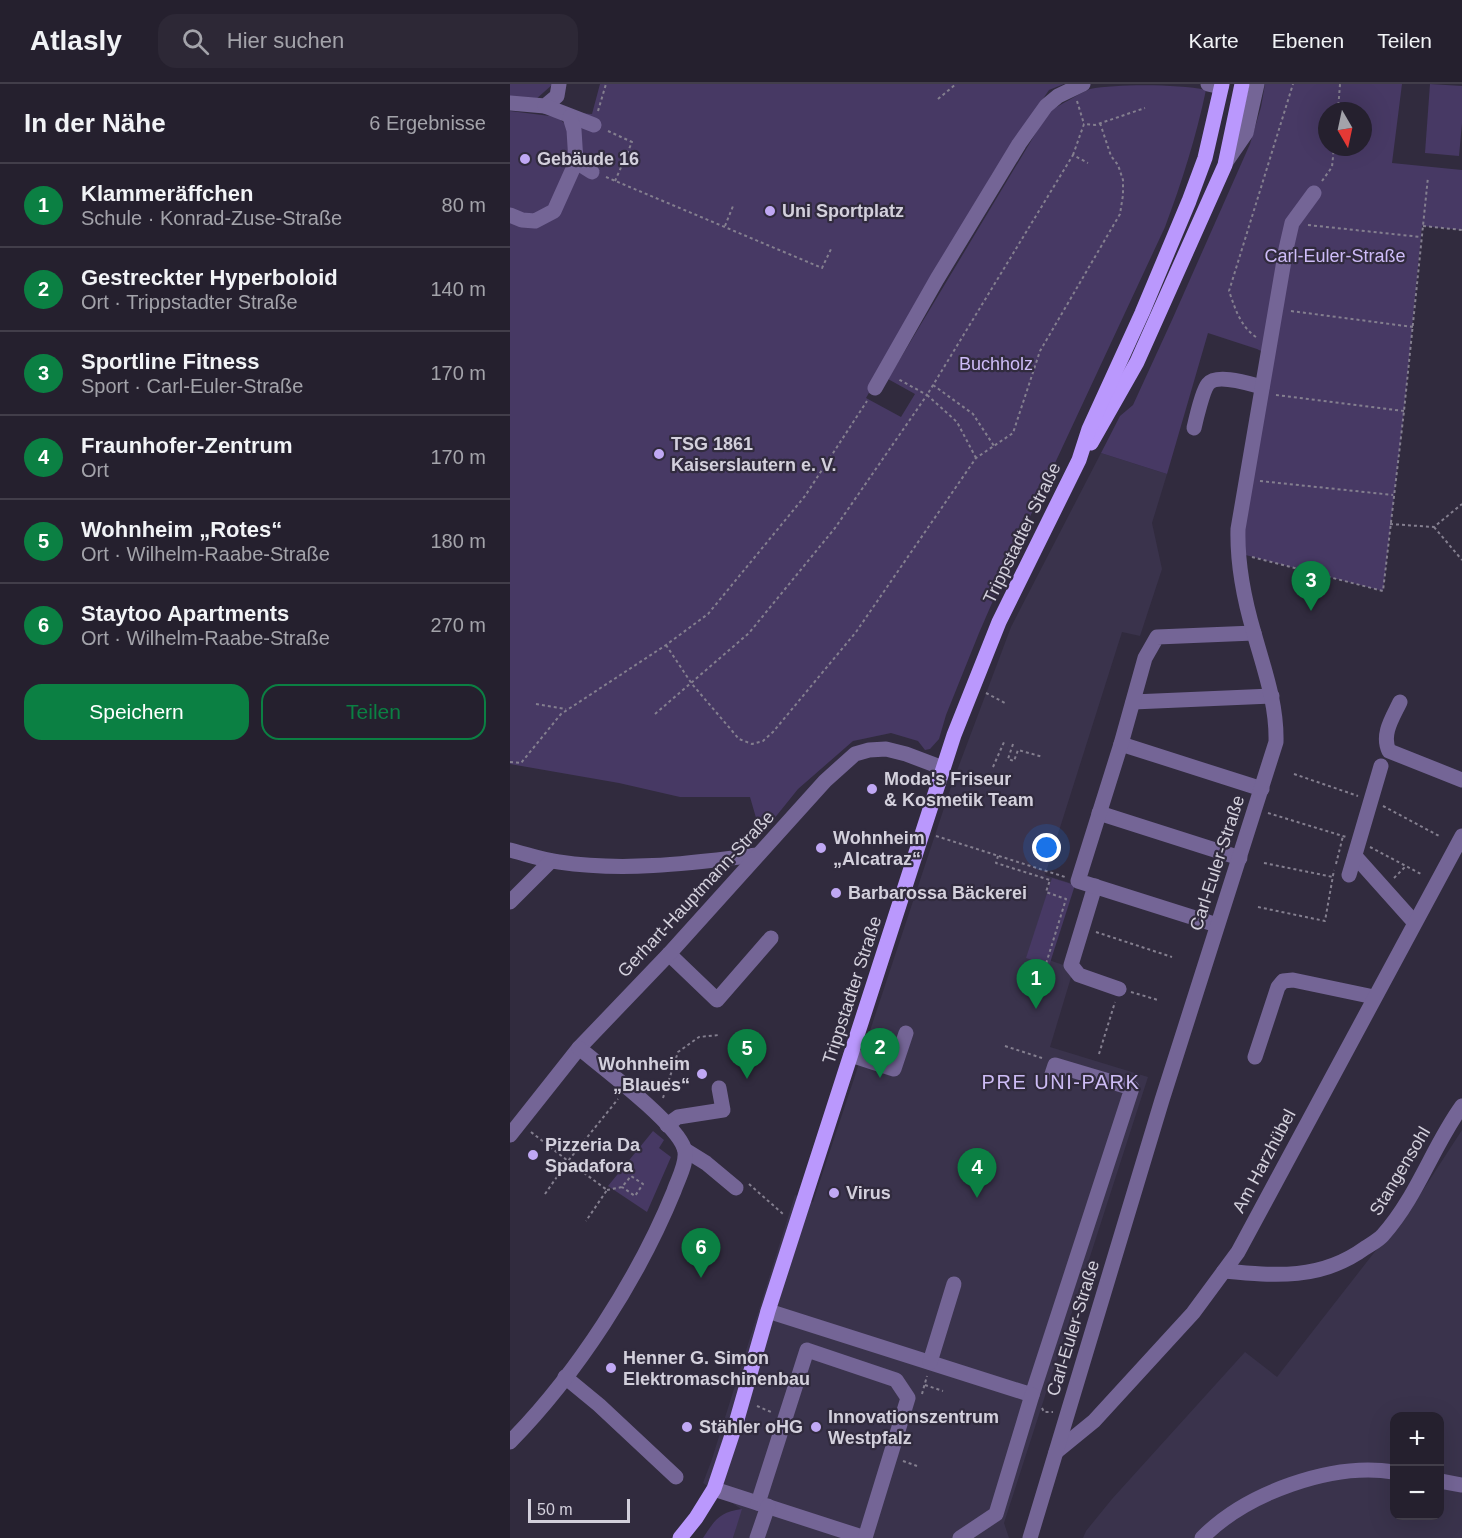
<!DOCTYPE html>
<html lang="de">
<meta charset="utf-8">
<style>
:root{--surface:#25202e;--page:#2d2836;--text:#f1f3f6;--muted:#a3a3aa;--line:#423e4a;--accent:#0b8043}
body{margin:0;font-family:Arial,sans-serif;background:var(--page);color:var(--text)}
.controls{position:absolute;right:18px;bottom:18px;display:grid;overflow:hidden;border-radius:12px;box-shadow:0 6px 24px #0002}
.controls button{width:54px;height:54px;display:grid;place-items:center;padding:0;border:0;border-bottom:2px solid var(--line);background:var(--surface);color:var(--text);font:30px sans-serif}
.compass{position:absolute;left:808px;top:18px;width:54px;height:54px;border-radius:50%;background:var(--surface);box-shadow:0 6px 24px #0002;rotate:171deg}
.scale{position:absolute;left:18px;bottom:15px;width:102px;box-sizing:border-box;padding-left:6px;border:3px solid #d3d0dc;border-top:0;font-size:16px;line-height:21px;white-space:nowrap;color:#d3d0dc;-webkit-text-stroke:4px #312b3e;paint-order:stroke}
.you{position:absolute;left:537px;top:764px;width:21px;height:21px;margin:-15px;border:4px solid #fff;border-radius:50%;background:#1a73e8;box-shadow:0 0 0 9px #1a73e833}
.badge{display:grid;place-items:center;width:39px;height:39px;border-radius:50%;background:var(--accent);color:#fff;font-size:20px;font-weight:700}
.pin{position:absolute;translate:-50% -50px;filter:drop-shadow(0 2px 3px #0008)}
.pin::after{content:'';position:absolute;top:32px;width:21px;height:18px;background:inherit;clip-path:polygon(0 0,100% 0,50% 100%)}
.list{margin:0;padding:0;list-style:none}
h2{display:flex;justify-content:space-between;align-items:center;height:78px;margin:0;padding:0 24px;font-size:26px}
h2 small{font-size:20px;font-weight:400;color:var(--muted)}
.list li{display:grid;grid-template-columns:39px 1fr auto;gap:18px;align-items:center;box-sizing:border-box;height:84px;padding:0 24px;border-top:2px solid var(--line)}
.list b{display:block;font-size:22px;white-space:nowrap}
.list p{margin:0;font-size:20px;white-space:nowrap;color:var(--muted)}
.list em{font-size:20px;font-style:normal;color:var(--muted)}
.actions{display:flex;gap:12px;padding:18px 24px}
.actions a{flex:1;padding:14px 0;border:2px solid var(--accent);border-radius:18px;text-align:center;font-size:21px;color:var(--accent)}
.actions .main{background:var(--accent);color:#fff}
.icon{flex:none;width:33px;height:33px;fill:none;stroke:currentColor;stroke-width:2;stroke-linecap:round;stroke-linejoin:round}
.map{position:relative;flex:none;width:952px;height:1454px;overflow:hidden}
header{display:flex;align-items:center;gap:36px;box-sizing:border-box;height:84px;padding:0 30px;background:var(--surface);border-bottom:2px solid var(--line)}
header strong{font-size:28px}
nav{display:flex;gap:33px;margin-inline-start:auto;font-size:21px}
.search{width:420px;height:54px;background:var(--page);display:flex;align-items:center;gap:15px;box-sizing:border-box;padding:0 21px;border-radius:18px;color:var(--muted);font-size:22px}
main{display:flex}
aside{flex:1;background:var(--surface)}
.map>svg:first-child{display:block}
</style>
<header>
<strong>Atlasly</strong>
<div class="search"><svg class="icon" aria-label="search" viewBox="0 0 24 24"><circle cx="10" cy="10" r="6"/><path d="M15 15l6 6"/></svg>Hier suchen</div>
<nav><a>Karte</a><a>Ebenen</a><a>Teilen</a></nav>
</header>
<main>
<aside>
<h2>In der Nähe<small>6 Ergebnisse</small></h2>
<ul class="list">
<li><span class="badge">1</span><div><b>Klammeräffchen</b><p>Schule · Konrad-Zuse-Straße</p></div><em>80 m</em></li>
<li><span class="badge">2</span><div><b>Gestreckter Hyperboloid</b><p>Ort · Trippstadter Straße</p></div><em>140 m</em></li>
<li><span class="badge">3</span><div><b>Sportline Fitness</b><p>Sport · Carl-Euler-Straße</p></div><em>170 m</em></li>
<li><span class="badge">4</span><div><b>Fraunhofer-Zentrum</b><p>Ort</p></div><em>170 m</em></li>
<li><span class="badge">5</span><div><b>Wohnheim „Rotes“</b><p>Ort · Wilhelm-Raabe-Straße</p></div><em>180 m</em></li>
<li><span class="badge">6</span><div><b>Staytoo Apartments</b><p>Ort · Wilhelm-Raabe-Straße</p></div><em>270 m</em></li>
</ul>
<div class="actions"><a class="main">Speichern</a><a>Teilen</a></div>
</aside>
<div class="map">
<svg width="952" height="1454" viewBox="0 0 952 1454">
<rect width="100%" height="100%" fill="#312b3e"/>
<g fill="#3a334c" fill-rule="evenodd">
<polygon points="591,369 657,390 642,439 652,485 630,552 612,548 535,791 560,799 536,875 559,883 562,890 540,963 638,993 494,1439 499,1454 223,1454 231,1425 193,1399 201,1378 285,1111 303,1118 442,700 501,543"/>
<path d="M952,1046v408h-379l3,-7 26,-32 133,-147 32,25 146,-187zM884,1332h46v100h-46z"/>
</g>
<g fill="#473964" fill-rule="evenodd">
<polygon points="0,0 43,0 25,16 0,14"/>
<path d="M90,0h464l-15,6 -57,84 -50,92 -76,132 35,19 14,-23 -27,-15 161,-268c14,-7 27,-16 41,-22 28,-5 87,-5 116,1 -10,47 -24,92 -41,137l-144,309 -42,97 -33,82 -7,24 -9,10 -5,1 -7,-9 -27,-8 -38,8 -55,48 -37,46 -11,-38h-70l-61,-14 -109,-19v-653l48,6 11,11 14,31 -6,-46 15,1z"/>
<path d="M755,0h137l-10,79 70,7v60l-40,-4 -18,185 -21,180 -145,-38 29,-199 -10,-5 -49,-16 -41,141 -66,-21 19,-37 13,-11 39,-85 78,-176 11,-37zM817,27h36v36h-36z"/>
<polygon points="920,0 952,2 952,39 949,72 915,69"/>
<polygon points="542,794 565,801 539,882 516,874"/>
<polygon points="143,1047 154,1056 149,1064 161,1073 137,1128 98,1102"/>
<path d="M232,1425l-9,29h-30c12,-18 16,-26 39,-29z"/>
</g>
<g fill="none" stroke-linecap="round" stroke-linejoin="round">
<g stroke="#847f8f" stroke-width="2" stroke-dasharray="3 3" stroke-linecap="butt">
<polyline points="428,15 446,0"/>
<polyline points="567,17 574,40"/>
<polyline points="88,27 96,0"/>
<polyline points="828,27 830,0"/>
<polyline points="98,47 122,58 105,97"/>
<polyline points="563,71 574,40 585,41 635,24"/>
<polyline points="96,93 312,184 322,163"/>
<polyline points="812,97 822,83 824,63"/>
<polyline points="798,141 911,153"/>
<polyline points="215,142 223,122"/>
<polyline points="913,142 952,146"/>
<polyline points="781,227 903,243"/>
<path d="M746,253c-16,-11 -21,-29 -27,-46l64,-207"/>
<polyline points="423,301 463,330 484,362"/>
<polyline points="766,311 894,327"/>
<polyline points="466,374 447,338 417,311 563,71 578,79"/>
<polyline points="750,397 883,411"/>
<polyline points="880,440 924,443 952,420"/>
<polyline points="924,443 952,476"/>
<polyline points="742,473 873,507 894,327 918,93"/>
<polyline points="156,561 182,600 229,655 242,660 253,657 263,648 346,548 466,374 503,349 530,267 610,130 613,111 613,96 608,81 601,72 590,39"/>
<polyline points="476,609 495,619"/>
<polyline points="26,620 56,625"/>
<polyline points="145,630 239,549 325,444 417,311 388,295"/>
<polyline points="503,660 498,675 504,677 508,666 533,673"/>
<polyline points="0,678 11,679 51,630 156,561 198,530 295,412 357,317"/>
<polyline points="483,683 494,658"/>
<polyline points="784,690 848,712"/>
<polyline points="873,722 931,753"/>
<polyline points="758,729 836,753"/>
<polyline points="426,752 555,793"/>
<polyline points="860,763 911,790"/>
<polyline points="488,772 486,779 540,796 536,808 556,815 535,883"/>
<polyline points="754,779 823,793"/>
<polyline points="826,780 833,752"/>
<polyline points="884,794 895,783"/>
<polyline points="748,823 815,837 824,786"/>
<polyline points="586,848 662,873"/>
<polyline points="621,908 648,916"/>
<polyline points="495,962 532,974"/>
<polyline points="589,970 605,918"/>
<polyline points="153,1014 168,968 189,953 209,951"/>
<polyline points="21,1048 58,1077 108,1015"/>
<polyline points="239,1100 273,1130"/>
<polyline points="97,1106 112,1103 121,1092 133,1100 125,1112 112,1103"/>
<polyline points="35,1110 58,1077 97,1106 76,1137"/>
<polyline points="415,1301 433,1307"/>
<polyline points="412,1310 417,1292"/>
<polyline points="247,1322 261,1328"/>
<polyline points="532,1324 534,1328 543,1328"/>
<polyline points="319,1347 337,1353"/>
<polyline points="393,1377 407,1382"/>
</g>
<g stroke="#746596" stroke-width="15">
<polyline points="698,0 711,3"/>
<polyline points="0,19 35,22 47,12 49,0"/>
<polyline points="35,22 84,41"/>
<polyline points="66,78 82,88"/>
<polyline points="716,78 736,49 747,0"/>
<polyline points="0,131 12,136 25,137 44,127 66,78 64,46 60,33"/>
<polyline points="365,304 427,195 509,60 536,22 548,12 573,0"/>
<path d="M684,344c2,-9 9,-38 14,-44 9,-11 42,0 54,3"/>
<polyline points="623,618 762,612"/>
<path d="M890,618c-7,15 -19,32 -11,49l73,29"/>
<polyline points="611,660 752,705"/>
<polyline points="589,729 730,774"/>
<path d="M0,766c16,4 33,10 49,12 67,10 132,1 198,-7"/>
<polyline points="845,772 904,838"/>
<polyline points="839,791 871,682"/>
<polyline points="585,802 561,881 569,891 609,905"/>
<polyline points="0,818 41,777"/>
<polyline points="707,841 568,797 611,660 635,574 647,553 744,549"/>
<polyline points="159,870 207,916 261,854"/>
<polyline points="341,971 384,985 396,949"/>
<polyline points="745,973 768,903 773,897 783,896 864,913"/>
<polyline points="157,1041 168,1033 213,1026 209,1004"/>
<polyline points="0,1051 69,964 159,870 315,697 345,670 359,666 376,665 396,670 433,684"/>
<polyline points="175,1066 196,1079 226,1104"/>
<path d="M714,1187c52,5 97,9 141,-23 6,-4 14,-8 18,-13 34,-38 50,-89 79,-129"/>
<polyline points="258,1227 522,1311 622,1004 545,981 542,990"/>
<polyline points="420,1278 444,1200"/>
<polyline points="55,1293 89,1321 166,1393"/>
<path d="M0,1358c67,-68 128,-163 164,-251 4,-12 15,-31 10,-43 -8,-25 -82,-81 -105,-100"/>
<polyline points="546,1368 584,1337 683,1229 728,1168 952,752"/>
<polyline points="930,1397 952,1401"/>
<polyline points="204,1405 355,1454"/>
<polyline points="248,1419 297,1266 386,1296 398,1314 355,1454"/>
<polyline points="247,1454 258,1422"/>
<polyline points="450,1454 486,1430 522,1311"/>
<path d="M520,1454l132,-438 114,-358c1,-38 -12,-73 -22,-109 -10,-34 -17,-68 -16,-104l48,-280 6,-26 22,-30"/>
<path d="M692,1454c44,-45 130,-76 192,-66"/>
</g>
<g stroke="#ba98fd" stroke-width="15">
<polyline points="581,359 627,278 715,81 732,0"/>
<polyline points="170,1454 186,1434 204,1405 226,1339 258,1227 444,651 489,538 569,376 579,345 632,229 679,117 695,74 712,0"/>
</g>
</g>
<g fill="#c0a8f4" stroke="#312b3e" stroke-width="2">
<circle cx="15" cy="75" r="6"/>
<circle cx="260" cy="127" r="6"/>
<circle cx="149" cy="370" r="6"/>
<circle cx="362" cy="705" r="6"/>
<circle cx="311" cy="764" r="6"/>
<circle cx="326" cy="809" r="6"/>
<circle cx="192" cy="990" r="6"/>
<circle cx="23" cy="1071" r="6"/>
<circle cx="324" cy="1109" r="6"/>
<circle cx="101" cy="1284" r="6"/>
<circle cx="177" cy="1343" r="6"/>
<circle cx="306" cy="1343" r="6"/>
</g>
<g text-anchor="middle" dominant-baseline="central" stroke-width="4.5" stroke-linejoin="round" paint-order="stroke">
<g font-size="18" font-weight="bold" fill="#d3d0dc" stroke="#312b3e" text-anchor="start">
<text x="27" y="75">Gebäude 16</text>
<text x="272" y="127">Uni Sportplatz</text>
<text x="161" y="360">TSG 1861<tspan x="161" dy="21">Kaiserslautern e. V.</tspan></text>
<text x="374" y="695">Moda's Friseur<tspan x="374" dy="21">&amp; Kosmetik Team</tspan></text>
<text x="323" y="754">Wohnheim<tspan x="323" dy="21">„Alcatraz“</tspan></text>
<text x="338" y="809">Barbarossa Bäckerei</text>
<text x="180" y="980" text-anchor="end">Wohnheim<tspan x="180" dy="21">„Blaues“</tspan></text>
<text x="35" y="1061">Pizzeria Da<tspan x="35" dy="21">Spadafora</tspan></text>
<text x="336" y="1109">Virus</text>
<text x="113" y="1274">Henner G. Simon<tspan x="113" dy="21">Elektromaschinenbau</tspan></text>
<text x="318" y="1333">Innovationszentrum<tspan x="318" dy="21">Westpfalz</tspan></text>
<text x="189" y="1343">Stähler oHG</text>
</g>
<g font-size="18" fill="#cebcf8" stroke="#312b3e">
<text x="825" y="172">Carl-Euler-Straße</text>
<text x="486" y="280">Buchholz</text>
</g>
<g font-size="18" fill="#d3d0dc" stroke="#312b3e">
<text transform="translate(512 449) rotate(-64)">Trippstadter Straße</text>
<text transform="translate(707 779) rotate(-72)">Carl-Euler-Straße</text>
<text transform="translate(186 810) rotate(-47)">Gerhart-Hauptmann-Straße</text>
<text transform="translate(342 906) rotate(-72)">Trippstadter Straße</text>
<text transform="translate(754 1077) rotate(-62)">Am Harzhübel</text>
<text transform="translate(890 1087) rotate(-59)">Stangensohl</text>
<text transform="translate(563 1244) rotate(-73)">Carl-Euler-Straße</text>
</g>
<g font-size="20" letter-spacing="1.5" fill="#cdbcf5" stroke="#312b3e">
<text x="551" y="998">PRE UNI-PARK</text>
</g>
</g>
</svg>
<div class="controls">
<button>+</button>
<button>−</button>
</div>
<svg class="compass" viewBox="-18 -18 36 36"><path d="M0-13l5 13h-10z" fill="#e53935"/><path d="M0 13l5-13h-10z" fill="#a3a3aa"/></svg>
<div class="scale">50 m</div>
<div class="you"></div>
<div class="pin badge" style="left:526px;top:925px">1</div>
<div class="pin badge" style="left:370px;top:994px">2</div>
<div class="pin badge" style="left:801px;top:527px">3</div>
<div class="pin badge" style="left:467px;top:1114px">4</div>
<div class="pin badge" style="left:237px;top:995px">5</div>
<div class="pin badge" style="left:191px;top:1194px">6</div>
</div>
</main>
